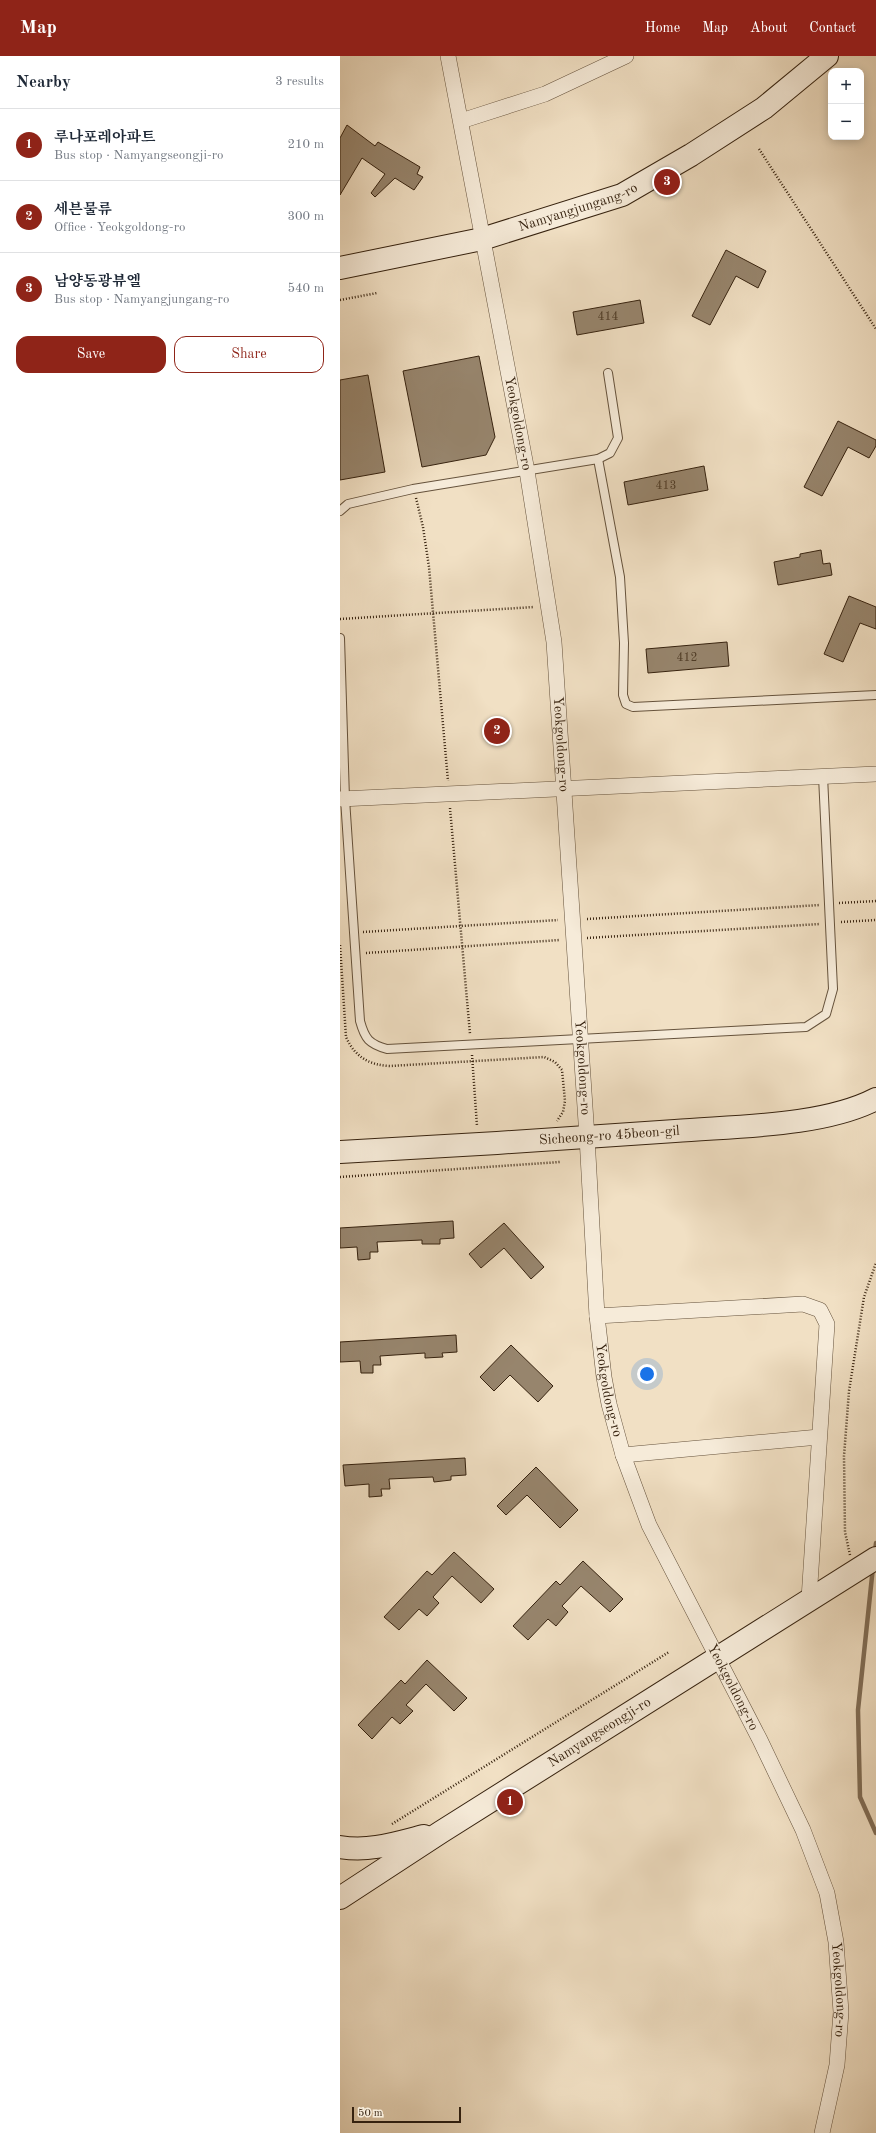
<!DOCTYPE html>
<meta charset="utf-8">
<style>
:root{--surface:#fff;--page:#f2f2f3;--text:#1f2937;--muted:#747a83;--line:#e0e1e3;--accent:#8f2418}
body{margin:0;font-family:"Old Standard TT","Noto Serif KR",serif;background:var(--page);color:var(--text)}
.controls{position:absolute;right:12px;top:12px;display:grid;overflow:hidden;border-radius:8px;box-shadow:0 2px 10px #0003}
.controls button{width:36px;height:36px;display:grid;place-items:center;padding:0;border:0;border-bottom:1px solid var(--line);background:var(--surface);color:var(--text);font:20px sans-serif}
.scale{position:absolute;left:12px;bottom:10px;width:109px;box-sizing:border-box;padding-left:4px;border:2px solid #36220f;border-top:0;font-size:11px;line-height:14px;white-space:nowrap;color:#36220f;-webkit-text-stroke:3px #f6ebd9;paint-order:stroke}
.you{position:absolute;left:307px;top:1318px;width:14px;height:14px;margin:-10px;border:3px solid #fff;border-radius:50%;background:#1a73e8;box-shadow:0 0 0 6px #1a73e833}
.badge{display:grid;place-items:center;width:26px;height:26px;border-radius:50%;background:var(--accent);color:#fff;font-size:13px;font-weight:700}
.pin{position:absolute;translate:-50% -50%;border:2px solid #fff;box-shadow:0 1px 4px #0006}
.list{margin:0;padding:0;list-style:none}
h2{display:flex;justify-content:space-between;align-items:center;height:52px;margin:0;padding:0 16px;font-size:17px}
h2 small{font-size:13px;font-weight:400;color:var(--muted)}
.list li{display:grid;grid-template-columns:26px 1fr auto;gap:12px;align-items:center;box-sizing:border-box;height:72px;padding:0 16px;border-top:1px solid var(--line)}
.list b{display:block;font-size:15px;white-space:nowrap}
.list p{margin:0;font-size:13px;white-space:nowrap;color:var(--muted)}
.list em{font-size:13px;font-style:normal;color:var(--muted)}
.actions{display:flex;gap:8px;padding:12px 16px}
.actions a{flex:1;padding:9px 0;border:1px solid var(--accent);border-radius:12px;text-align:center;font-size:14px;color:var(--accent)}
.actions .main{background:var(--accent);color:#fff}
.map{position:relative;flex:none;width:536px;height:2077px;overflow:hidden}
header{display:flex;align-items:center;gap:24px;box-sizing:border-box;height:56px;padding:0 20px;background:var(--accent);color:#fff}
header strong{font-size:19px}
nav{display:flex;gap:22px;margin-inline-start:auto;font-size:14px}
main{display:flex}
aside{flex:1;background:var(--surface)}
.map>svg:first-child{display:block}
</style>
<header>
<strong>Map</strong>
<nav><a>Home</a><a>Map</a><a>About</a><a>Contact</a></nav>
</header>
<main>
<aside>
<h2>Nearby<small>3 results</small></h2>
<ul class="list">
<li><span class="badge">1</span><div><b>루나포레아파트</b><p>Bus stop · Namyangseongji-ro</p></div><em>210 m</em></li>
<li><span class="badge">2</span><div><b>세븐물류</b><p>Office · Yeokgoldong-ro</p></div><em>300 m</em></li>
<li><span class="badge">3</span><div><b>남양동광뷰엘</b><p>Bus stop · Namyangjungang-ro</p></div><em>540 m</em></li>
</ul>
<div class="actions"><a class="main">Save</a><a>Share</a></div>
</aside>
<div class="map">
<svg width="536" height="2077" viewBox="0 0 536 2077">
<rect width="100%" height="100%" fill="#f1e0c4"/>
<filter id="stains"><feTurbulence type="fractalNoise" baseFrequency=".005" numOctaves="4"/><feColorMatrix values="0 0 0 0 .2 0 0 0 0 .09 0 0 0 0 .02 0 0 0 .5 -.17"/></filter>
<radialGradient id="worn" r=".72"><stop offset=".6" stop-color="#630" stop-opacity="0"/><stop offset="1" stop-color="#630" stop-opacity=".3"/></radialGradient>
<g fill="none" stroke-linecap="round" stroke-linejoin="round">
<g stroke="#806d56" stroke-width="4.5">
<polyline points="535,1496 536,1487"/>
<polyline points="533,1511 518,1654 520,1741 536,1777"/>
</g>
</g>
<g fill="#97856d" stroke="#36220f">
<polygon points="7,69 35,90 38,86 80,111 77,118 83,121 74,134 55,122 35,141 31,137 45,118 22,102 0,139 0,82"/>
<polygon points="386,194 426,215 418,232 396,220 370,269 352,260"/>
<polygon points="300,244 304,267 237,279 233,256"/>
<polygon points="139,300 155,381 146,399 82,411 63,315"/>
<polygon points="28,319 45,416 0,424 0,324"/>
<polygon points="498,365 536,384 536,390 529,402 508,391 482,440 464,431"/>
<polygon points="364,410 368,434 288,449 284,426"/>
<polygon points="481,494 483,508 490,507 492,519 438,529 434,506 460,501 460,498"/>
<polygon points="509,540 536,551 536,573 520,567 503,606 484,598"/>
<polygon points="387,586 389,610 308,617 306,593"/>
<polygon points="113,1165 114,1182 100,1183 100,1188 82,1188 82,1184 37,1186 38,1196 30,1196 30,1203 18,1204 17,1191 0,1192 0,1172"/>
<polygon points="164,1167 204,1211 191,1223 164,1192 141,1212 129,1198"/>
<polygon points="116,1279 117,1296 102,1297 103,1301 85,1302 85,1297 40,1300 41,1309 33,1309 33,1317 21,1317 20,1305 0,1306 0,1286"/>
<polygon points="171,1289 213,1330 198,1346 170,1319 154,1335 140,1321"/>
<polygon points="125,1402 126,1419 111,1420 111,1424 94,1426 93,1421 49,1423 50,1433 41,1433 42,1440 29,1441 29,1428 5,1430 3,1409"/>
<polygon points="196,1411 238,1454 220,1472 187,1439 166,1459 157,1450"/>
<polygon points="114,1496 154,1533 141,1547 112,1520 93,1541 99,1547 87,1560 79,1553 59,1574 44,1561 87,1515 92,1519"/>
<polygon points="243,1505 283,1543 270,1556 241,1530 222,1550 228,1556 216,1570 208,1563 188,1584 173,1570 216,1525 220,1529"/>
<polygon points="87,1604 127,1642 114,1655 86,1628 66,1649 73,1655 60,1668 52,1661 32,1683 18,1669 61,1624 65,1628"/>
</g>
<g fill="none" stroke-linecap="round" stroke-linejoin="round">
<defs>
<g id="lane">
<polyline points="258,403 280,521 284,587 283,639 286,648 293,651 536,639"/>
<polyline points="0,455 8,448 73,433 258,403 270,397 278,382 268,317"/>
<path d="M0,582l5,161 15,222c5,18 9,23 27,28l419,-22 20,-13 7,-25 -10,-213"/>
</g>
<g id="street">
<path id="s1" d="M108,0l79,415 27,171 33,495 10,179 7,61 5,27 14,51 26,70 111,215 43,90 24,63 9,49 5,70 -4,53 -15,68"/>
<polyline points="121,65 205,38 286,0"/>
<polyline points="0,743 536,718"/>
<polyline points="257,1260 463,1248 480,1254 487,1268 469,1543"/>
<polyline points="283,1399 479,1381"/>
</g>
<g id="secondary">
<path id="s2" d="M0,212l142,-29 140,-44 69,-40 73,-47 63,-52"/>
<path id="s3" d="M0,1096c112,-6 223,-13 335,-21 60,-5 147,-4 201,-32"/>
<path d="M0,1791c30,5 56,-4 84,-11"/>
<path id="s4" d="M0,1842l101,-66 435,-274"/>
</g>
</defs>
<use href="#lane" stroke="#65523c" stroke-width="10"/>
<use href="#street" stroke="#65523c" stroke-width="16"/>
<use href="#secondary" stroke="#36220f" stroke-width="24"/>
<g stroke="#36220f" stroke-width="2.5" stroke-dasharray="1 2" stroke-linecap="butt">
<polyline points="419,93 536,273"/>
<polyline points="0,244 37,237"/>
<polyline points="76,442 83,471 89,511 108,725"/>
<polyline points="0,563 194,551"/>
<polyline points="110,752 130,978"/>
<polyline points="499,847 536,845"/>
<polyline points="247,863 480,849"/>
<polyline points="501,866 536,864"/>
<polyline points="23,876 218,864"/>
<polyline points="247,882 480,868"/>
<path d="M0,889l6,92c9,20 23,28 44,29l154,-9 11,5 7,8 3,31 -2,11 -6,9"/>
<polyline points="26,897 220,884"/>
<polyline points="132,999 137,1070"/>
<polyline points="0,1121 220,1106"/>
<polyline points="510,1499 505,1476 504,1400 509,1335 524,1241 536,1207"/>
<polyline points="52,1768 329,1596"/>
</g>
<use href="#lane" stroke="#f6ebd9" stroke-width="8"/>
<use href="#street" stroke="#f6ebd9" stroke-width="15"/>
<use href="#secondary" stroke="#f6ebd9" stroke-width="22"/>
</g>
<g text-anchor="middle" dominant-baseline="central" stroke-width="3" stroke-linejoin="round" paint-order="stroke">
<g font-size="12" fill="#4e3b26">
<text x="268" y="261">414</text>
<text x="326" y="430">413</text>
<text x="347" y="602">412</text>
</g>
<g font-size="14" fill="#36220f" stroke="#f6ebd9">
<text stroke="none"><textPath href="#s2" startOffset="246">Namyangjungang-ro</textPath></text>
<text stroke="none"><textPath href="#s1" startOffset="374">Yeokgoldong-ro</textPath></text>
<text stroke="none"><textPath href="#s1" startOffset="698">Yeokgoldong-ro</textPath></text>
<text stroke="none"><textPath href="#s1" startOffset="1022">Yeokgoldong-ro</textPath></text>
<text stroke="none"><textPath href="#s3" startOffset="270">Sicheong-ro 45beon-gil</textPath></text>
<text stroke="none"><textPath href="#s1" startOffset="1346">Yeokgoldong-ro</textPath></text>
<text stroke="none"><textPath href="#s1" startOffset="1670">Yeokgoldong-ro</textPath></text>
<text stroke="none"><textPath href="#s4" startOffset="308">Namyangseongji-ro</textPath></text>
<text stroke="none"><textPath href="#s1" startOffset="1994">Yeokgoldong-ro</textPath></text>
</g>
</g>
<rect width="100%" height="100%" filter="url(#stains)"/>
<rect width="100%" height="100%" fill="url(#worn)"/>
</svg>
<div class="controls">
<button>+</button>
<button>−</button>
</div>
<div class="scale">50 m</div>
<div class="you"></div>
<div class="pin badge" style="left:170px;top:1746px">1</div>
<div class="pin badge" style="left:157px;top:675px">2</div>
<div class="pin badge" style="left:327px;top:126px">3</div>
</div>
</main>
